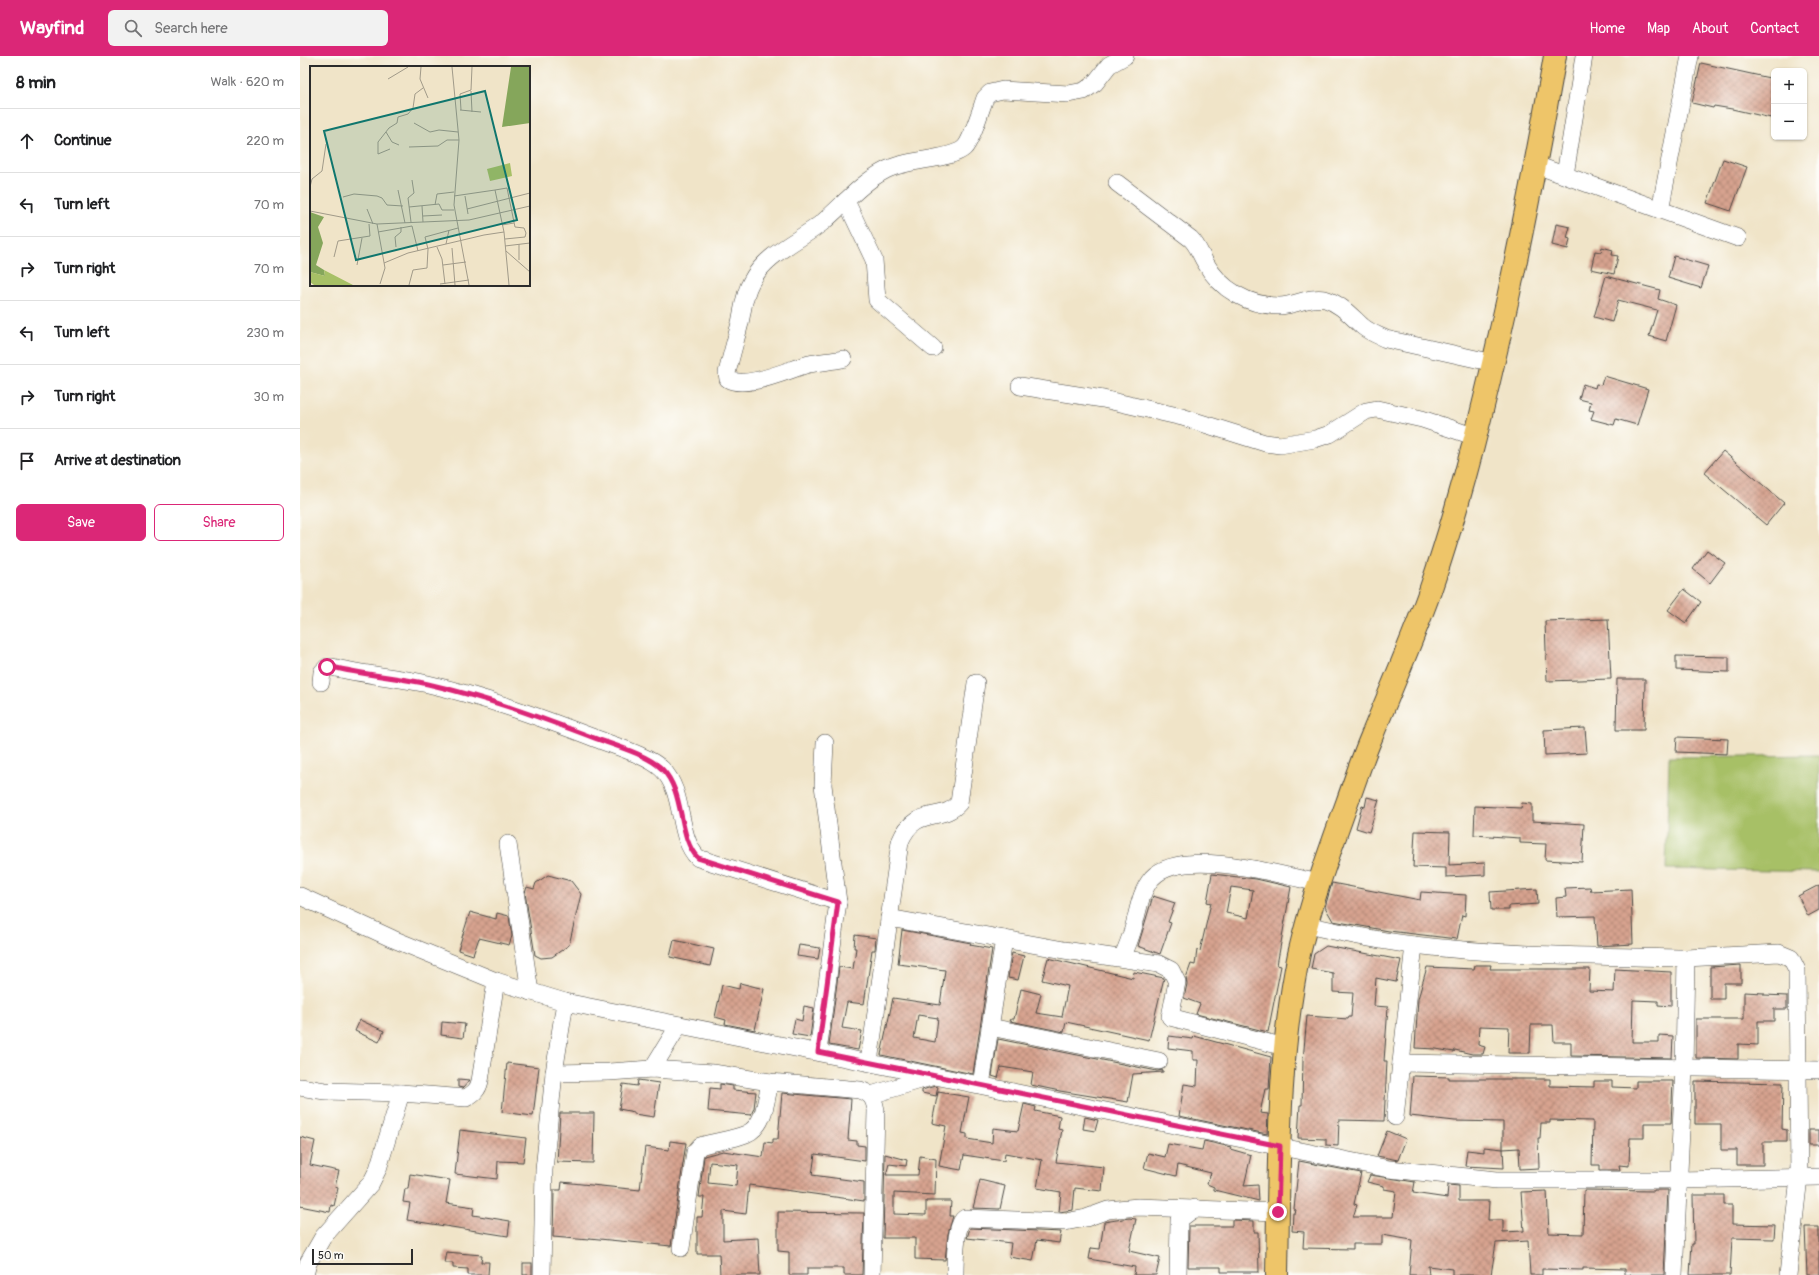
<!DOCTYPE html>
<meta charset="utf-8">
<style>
:root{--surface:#fff;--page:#f2f2f2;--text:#202124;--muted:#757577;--line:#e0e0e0;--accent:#db2777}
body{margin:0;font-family:Pangolin,sans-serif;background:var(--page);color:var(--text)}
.controls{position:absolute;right:12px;top:12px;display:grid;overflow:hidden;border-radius:6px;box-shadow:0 1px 3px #0004}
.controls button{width:36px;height:36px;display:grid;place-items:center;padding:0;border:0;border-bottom:1px solid var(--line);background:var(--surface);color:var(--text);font:20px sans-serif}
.scale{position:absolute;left:12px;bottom:10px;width:101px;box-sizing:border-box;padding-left:4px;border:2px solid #2b2b2b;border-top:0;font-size:11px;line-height:14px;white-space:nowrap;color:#2b2b2b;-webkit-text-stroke:3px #fdfcf7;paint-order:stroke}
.stop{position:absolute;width:12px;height:12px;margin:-9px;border:3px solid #db2777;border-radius:50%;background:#fff}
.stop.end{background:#db2777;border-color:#fff;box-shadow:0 1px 4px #0008}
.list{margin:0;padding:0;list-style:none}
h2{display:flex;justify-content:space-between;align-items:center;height:52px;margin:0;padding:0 16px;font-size:17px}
h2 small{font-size:13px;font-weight:400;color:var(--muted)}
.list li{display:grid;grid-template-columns:26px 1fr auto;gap:12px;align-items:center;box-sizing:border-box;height:64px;padding:0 16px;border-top:1px solid var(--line)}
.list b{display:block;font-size:15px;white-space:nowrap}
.list em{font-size:13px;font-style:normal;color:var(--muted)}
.actions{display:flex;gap:8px;padding:12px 16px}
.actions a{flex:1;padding:9px 0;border:1px solid var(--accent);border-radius:6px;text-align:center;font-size:14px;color:var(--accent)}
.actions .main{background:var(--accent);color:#fff}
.icon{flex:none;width:22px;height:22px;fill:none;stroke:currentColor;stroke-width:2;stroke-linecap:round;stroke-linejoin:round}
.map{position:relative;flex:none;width:1519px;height:1219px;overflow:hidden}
header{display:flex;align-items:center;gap:24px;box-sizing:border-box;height:56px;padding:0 20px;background:var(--accent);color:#fff}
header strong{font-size:19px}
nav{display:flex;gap:22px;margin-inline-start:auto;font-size:14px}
.search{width:280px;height:36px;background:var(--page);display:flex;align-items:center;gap:10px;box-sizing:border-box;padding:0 14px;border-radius:6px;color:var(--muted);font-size:15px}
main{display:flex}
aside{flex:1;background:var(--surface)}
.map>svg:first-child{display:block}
</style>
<header>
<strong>Wayfind</strong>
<div class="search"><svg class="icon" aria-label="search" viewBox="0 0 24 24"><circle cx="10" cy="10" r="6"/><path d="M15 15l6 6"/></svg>Search here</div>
<nav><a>Home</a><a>Map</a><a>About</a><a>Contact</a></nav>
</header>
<main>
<aside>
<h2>8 min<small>Walk · 620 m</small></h2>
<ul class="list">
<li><svg class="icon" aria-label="ahead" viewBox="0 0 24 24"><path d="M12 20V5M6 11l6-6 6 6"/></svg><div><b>Continue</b></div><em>220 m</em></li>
<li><svg class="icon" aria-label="left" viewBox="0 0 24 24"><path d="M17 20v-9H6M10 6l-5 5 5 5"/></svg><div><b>Turn left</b></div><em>70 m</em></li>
<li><svg class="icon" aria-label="right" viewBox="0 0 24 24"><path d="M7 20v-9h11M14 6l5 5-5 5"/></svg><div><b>Turn right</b></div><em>70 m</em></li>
<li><svg class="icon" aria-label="left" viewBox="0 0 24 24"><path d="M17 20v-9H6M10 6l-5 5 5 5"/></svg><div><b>Turn left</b></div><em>230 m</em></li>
<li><svg class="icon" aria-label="right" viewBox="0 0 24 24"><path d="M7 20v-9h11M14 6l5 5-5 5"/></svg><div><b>Turn right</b></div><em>30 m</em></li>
<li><svg class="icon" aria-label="arrive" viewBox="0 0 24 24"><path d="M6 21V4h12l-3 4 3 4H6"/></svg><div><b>Arrive at destination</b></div></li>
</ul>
<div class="actions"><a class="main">Save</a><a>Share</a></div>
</aside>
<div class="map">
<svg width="1519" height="1219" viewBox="0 0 1519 1219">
<defs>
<pattern id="building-cross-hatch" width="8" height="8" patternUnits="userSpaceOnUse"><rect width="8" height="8" fill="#d7a38f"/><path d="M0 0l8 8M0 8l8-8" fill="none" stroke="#af8575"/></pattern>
</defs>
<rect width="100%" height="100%" fill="#fdfcf7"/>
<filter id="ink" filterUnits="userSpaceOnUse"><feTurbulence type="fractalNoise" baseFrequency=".025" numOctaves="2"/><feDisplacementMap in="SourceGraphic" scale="8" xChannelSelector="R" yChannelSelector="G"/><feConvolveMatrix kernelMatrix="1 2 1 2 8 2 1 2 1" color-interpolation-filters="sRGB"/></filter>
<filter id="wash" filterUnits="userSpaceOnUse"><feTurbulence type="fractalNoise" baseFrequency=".012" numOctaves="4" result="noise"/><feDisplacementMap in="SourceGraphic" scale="16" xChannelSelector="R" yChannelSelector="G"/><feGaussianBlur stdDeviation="0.9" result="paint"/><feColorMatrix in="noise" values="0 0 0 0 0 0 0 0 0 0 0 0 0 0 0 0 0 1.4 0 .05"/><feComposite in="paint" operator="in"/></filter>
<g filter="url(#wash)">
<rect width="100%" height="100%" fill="#f0e4c8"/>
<polygon fill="#a7c066" stroke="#697648" points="1519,699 1519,816 1366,813 1369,701"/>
<g id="blocks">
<g fill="url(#building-cross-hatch)" fill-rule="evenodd">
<polygon points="1401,7 1474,23 1474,47 1471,62 1432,53 1414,50 1413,52 1392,47"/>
<polygon points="1423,103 1447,111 1431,155 1407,147"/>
<polygon points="1256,168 1270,171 1267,182 1270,183 1268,193 1252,189"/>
<polygon points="1302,191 1313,194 1312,199 1318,200 1314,218 1291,213 1295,195 1301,196"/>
<polygon points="1374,200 1408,210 1401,232 1368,222"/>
<polygon points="1306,220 1360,234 1358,243 1376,249 1366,285 1349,280 1357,254 1318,244 1312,266 1294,261"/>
<polygon points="1304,320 1348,333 1337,369 1316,363 1314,369 1291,363 1294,355 1289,354 1291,346 1279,343 1283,328 1295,332 1296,328 1301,329"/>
<polygon points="1423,395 1484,447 1466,469 1404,417"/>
<polygon points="1407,494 1425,507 1410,527 1393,513"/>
<polygon points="1384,533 1401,546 1386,567 1368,554"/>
<polygon points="1308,563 1311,623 1247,625 1245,565"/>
<polygon points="1376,600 1429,601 1429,616 1376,614"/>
<polygon points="1317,623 1345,623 1344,674 1316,674"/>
<polygon points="1285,672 1287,697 1245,699 1244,674"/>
<polygon points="1377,681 1428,683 1427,698 1376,696"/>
<polygon points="1067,741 1079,744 1069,776 1056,772 1062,750 1065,751"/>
<polygon points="1222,747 1232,748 1232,765 1284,768 1282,806 1245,804 1246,788 1220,787 1220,782 1174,779 1175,750 1221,752"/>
<polygon points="1115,775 1150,776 1149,809 1185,807 1185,819 1146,821 1146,812 1113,811"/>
<path d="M912,818l44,5 35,8 -14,78 4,1 -13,66 -72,-18 4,-10 -16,-6 3,-14 -1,-6 5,-14 4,1 2,-15 3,1 11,-48 -4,-1zM931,831l22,3 -5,28 -22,-5z"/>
<polygon points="248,819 271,825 281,838 269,889 252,901 241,902 235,899 225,837 227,831 234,833 236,827"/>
<polygon points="1032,827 1120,844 1121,836 1166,839 1165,860 1162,859 1157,883 1089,875 1033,865 1025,851"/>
<polygon points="1519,829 1519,854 1508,860 1498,840"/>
<polygon points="1290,831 1291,835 1331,833 1333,888 1297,890 1295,860 1257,861 1256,842 1266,841 1265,832"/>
<polygon points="1237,833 1238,848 1209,850 1209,854 1191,854 1190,836"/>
<polygon points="853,840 875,847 868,866 871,867 860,898 838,890"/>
<polygon points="170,856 196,863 197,857 209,860 212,880 209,889 179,882 173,899 158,894"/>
<path d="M602,874l69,13 -1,2 22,4 -19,125 -92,-19 12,-57 47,7 5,-35 -47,-6zM618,959l20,3 -3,24 -21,-4z"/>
<polygon points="555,879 576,882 575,894 572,894 564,948 547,946 542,972 562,975 558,994 529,989 539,911 553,913 556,892 554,892"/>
<polygon points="374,884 414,893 410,910 370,901"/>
<polygon points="499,889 520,892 518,903 497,900"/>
<polygon points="1026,890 1101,904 1096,926 1076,922 1074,950 1088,951 1084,1005 1087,1005 1084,1065 1039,1064 1038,1090 1026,1089 1026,1083 998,1082 1000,1049 1002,1049 1003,1004 1007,960 1048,963 1049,961 1051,961 1053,937 1033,936 1033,917 1011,913 1014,898"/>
<polygon points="712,897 724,900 718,924 708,922"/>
<polygon points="748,902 833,922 834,916 864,922 849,984 766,966 764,976 710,965 711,963 714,963 721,933 741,938 736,957 762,961 768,930 742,924"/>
<polygon points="1175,909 1191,909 1190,913 1290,913 1289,935 1314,936 1315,913 1371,916 1371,950 1358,949 1358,945 1333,944 1332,986 1359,986 1359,979 1373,980 1372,1002 1271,1000 1271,986 1254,986 1253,969 1231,969 1230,997 1208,997 1209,971 1179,970 1178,989 1185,991 1183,998 1172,998 1155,994 1154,996 1136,993 1115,992 1118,943 1127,911 1174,913"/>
<polygon points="1441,909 1441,927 1424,927 1424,943 1410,943 1410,911"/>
<polygon points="440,927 464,933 455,974 425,968 426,964 415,961 422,929 439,933"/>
<polygon points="1444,936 1464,937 1464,939 1487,940 1487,953 1474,953 1474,965 1458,965 1458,989 1438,988 1438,1003 1396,1002 1396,963 1444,963"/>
<polygon points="504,950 514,952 510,981 492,978 495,963 502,965"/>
<polygon points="60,964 84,975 79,986 55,975"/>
<polygon points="142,966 165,968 163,982 141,979"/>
<polygon points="869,980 893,983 894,980 971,1001 969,1033 965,1033 960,1057 968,1058 967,1078 879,1060 884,1028 897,1030 898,1004 893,1004 893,995 868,992"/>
<polygon points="698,983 857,1015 863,1014 863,1016 833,1018 828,1046 760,1035 731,1029 733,1016 701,1011 698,1022 692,1020"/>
<polygon points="207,1007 239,1011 233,1060 202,1056"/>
<polygon points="1113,1020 1149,1021 1149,1023 1250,1023 1250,1030 1294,1031 1294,1025 1312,1025 1312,1031 1336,1032 1336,1025 1373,1025 1371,1067 1344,1067 1344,1082 1330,1082 1329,1110 1319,1109 1320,1114 1300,1114 1300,1109 1292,1109 1293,1065 1250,1064 1250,1067 1241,1067 1240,1082 1238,1082 1239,1112 1220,1113 1219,1092 1203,1093 1204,1112 1165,1110 1167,1094 1184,1096 1184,1091 1203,1093 1203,1066 1155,1065 1110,1060"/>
<polygon points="158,1023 170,1024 163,1032 158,1031"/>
<polygon points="338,1024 359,1027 354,1061 334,1058 334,1056 319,1053 323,1028 337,1030"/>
<polygon points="1395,1025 1483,1027 1482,1073 1487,1074 1487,1086 1463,1086 1463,1109 1437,1109 1437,1094 1421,1094 1421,1068 1395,1068"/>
<polygon points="420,1028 433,1030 433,1034 456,1036 454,1052 451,1059 408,1055 410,1032 420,1033"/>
<polygon points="635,1030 638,1031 636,1040 622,1037 622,1034"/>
<polygon points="638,1036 669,1041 662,1077 667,1078 667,1083 692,1087 693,1072 718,1075 724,1048 736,1051 735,1055 760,1060 758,1073 762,1074 756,1106 804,1111 802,1135 775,1132 773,1154 759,1156 761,1136 737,1132 742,1104 705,1097 704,1105 664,1099 661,1114 639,1110 646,1070 632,1067"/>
<path d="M482,1037l69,6 -3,41 9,1v4l8,1v15l-50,-7 -3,21 52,7v19l-115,-16 -3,29 -23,-3v29l35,-2 2,37h-40l-1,-21h-22v-37h5l2,-20h-5l5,-41 19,-5 40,6 2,-15 8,1v-4h5zM410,1106l28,3 -2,21 -28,-3z"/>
<polygon points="260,1057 294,1057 293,1107 257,1106"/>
<polygon points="785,1061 798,1064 795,1075 783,1073"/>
<polygon points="160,1074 226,1082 223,1106 198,1105 197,1123 155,1118"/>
<rect x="1509" y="1074" width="10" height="15"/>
<polygon points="1087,1075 1106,1083 1098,1104 1077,1100"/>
<polygon points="0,1081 15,1085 10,1109 39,1115 35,1131 38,1132 34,1150 31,1149 30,1156 0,1150"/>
<polygon points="370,1085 386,1087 371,1190 289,1182 289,1184 253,1181 254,1134 261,1134 262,1126 340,1134 345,1091 369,1094"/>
<polygon points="904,1085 931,1091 930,1093 951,1099 944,1130 958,1129 959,1145 914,1134 914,1131 907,1128 911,1117 878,1109 876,1120 844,1112 848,1097 865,1101 868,1088 902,1094"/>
<polygon points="585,1098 607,1104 606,1110 589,1108 586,1119 618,1119 620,1100 636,1103 635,1139 594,1137 594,1158 626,1159 626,1145 651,1145 650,1160 653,1160 648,1178 645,1204 615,1203 615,1182 583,1182"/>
<polygon points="999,1105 1061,1117 1054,1148 1057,1149 1053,1161 1093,1161 1096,1135 1084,1133 1084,1130 1067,1126 1070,1119 1115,1126 1113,1137 1147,1142 1148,1129 1159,1130 1159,1145 1189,1145 1188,1164 1203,1164 1203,1176 1224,1175 1221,1136 1247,1135 1249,1177 1283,1178 1284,1134 1354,1135 1354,1134 1368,1134 1364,1219 1325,1219 1325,1213 1283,1212 1283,1214 1242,1213 1242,1219 1230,1219 1228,1185 1196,1187 1191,1219 1152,1219 1152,1213 1128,1210 1129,1219 1109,1219 1112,1184 1082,1179 1082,1188 1053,1188 1053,1193 1003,1192 1004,1176 992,1175 993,1157 995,1157 996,1154 994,1153"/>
<polygon points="110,1118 150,1124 146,1147 174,1151 173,1159 210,1165 208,1180 107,1164 110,1147 103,1146 105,1133 108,1133"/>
<polygon points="680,1124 705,1130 700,1153 673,1152"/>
<polygon points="1393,1139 1424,1139 1424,1149 1432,1149 1432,1168 1475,1169 1474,1183 1432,1182 1430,1219 1390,1219 1392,1188 1394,1188"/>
<polygon points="478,1156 564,1157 562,1219 544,1219 544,1212 507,1212 507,1219 489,1219 489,1196 478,1195"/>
<polygon points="829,1162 836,1163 829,1195 860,1202 856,1219 834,1219 835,1211 789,1203 791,1192 800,1193 804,1166"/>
<polygon points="932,1164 954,1165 954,1176 958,1176 959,1216 921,1216 921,1211 888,1211 889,1170 932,1170"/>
<polygon points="1505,1171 1519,1171 1519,1219 1507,1219"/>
<polygon points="670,1172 761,1176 759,1187 737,1184 733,1205 709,1201 711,1187 667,1182"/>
<polygon points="146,1196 182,1199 181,1206 189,1206 188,1219 168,1219 168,1213 153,1212 153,1207 144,1207"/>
<rect x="223" y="1207" width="9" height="12"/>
</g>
</g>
</g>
<g filter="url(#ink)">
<use href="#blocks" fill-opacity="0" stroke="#494743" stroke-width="1"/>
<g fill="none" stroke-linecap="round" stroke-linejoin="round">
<defs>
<g id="minor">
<polyline points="1236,109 1438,182"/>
<polyline points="1265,119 1284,0"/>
<path d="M817,127l74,56c7,7 9,15 14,23 15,28 44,44 75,44 16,-1 30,-10 45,-7 16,5 25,16 37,27 7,6 15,9 24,13l108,24"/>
<polyline points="546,145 574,204 577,244 633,292"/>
<polyline points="1360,154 1390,0"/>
<path d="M543,303c-11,2 -23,3 -34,5 -20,5 -63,26 -81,15l-1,-6c4,-17 9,-34 13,-50 3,-14 4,-29 11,-41 14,-28 48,-41 72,-60 20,-17 39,-40 63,-52 20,-11 65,-10 78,-22 7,-6 17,-39 21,-50l5,-5 13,-3 65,4 16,-3 11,-8 14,-18 16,-9"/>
<polyline points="720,330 803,343 882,361 965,387 980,389 1015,383 1030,378 1066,355 1077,353 1122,363 1176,381"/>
<path d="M21,626l1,-10 5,-5h5c32,8 64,10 96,17 57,13 114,34 169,55 18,7 52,17 65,30 24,24 14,67 36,89l140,44"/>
<polyline points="208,788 230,936"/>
<polyline points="0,840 93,883 196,925 265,946 635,1020 1089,1113 1197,1124 1379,1124 1519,1121"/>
<polyline points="589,862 764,894 859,908 871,914 877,926 870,961 985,991"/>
<path d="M1007,869c35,8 71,16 107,20 90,11 181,11 272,13l-2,110 -10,207"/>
<path d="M822,902c4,-9 8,-19 11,-29 5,-17 7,-37 19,-51 30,-32 129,-3 167,5"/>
<polyline points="1386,902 1479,897 1491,902 1497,914 1499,1121 1488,1219"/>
<polyline points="690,971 859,1005"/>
<polyline points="518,996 538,846 523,729 525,687"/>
<path d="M569,1006l31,-220c15,-37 42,-19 59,-39l17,-120"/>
<polyline points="1101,1007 1519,1014"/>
<polyline points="352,1013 379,969"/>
<path d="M254,1017l55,-1 43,-3 61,4 57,9 90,8c11,3 14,9 16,20l-4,165"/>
<polyline points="681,1029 704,883"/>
<path d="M0,1031l25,4 76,2 65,5c8,-5 12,-8 14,-17l16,-100"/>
<polyline points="571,1039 634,1020"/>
<polyline points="1095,1061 1114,889"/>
<path d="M381,1192l14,-96 5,-6c15,-5 32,-6 46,-12 19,-8 20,-35 24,-52"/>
<polyline points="5,1219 8,1207 23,1181 71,1127 78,1113 101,1037"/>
<polyline points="242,1219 244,1114 254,1017 265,946"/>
<path d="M655,1219c0,-11 0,-53 10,-57l100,4 21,-4 22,-8 30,-3 140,5"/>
<polyline points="878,1219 879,1164 895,1152"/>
</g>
<path id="major" d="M977,1219c2,-107 0,-216 22,-321 12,-52 30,-101 48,-151 8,-22 15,-44 24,-65 20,-49 41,-97 59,-147 33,-96 56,-194 78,-293 17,-80 33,-161 47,-242"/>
</defs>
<use href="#minor" stroke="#494743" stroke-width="18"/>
<use href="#major" stroke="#494743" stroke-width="24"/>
<use href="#minor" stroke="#fff" stroke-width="17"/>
<use href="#major" stroke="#eec569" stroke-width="22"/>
</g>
</g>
<g fill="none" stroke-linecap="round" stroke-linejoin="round" filter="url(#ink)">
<path stroke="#db2777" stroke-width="5" d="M27,611h5c32,8 64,10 96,17 57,13 114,34 169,55 20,7 51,16 65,30 24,24 15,68 36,89l140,44 -20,150 462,94 -2,66"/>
</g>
<g transform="translate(10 10)">
<rect width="220" height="220" fill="#f0e4c8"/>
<path d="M200,97l2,13 -22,5 -3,-12z" fill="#a7c066"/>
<path d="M201,1h19v56l-28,4zM0,146l14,5 -6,10 5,16 -7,22 8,5 1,6 -15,-4z" fill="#85a65b"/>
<path d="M14,204l29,15h-39l-4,-3v-10l15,4z" fill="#a7c066"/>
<path fill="none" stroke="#a19a89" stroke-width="1" d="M111,1l-1,12 8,19M142,1l7,73 -5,65 15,80M78,13l20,-12M161,25l1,21M150,44l21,2M151,44l-1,-16 11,-4 1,-23M104,57l16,9 9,-2 19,2M76,66l6,10 7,3M99,81l29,-1 9,-6h12M80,83l-12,5v-12l11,-14 8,-5 1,-6 10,-3 5,-6 2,-14 8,-6M0,121l2,-8 10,-8 4,-27M88,124l7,33M185,124l12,-2 8,39 9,1 2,5 -1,4 -20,2M144,130l41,-6 9,42 5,53M155,130l3,18M33,131l11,-3 23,2 5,2 5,7 16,1M125,139l2,-11 17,-2M112,140l1,16M99,141l30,-3 3,6h12M57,143l6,15M157,143l63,-16M0,145l67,13 92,-4 61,-14M113,150l19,-1M101,156l-3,-24 6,-5 -2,-13M67,158l8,44 -5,16M192,159l12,-2M68,166l34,-6 6,25M136,178l3,-14M209,178v16M195,180l25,-3M86,181l-1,-10 6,-5v-5M127,181l5,12 3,25M142,182l3,37M196,185l24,21M24,191l4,-16 32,-5 -1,-12M74,197l24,-10 76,-18 20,-3M47,199l5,-27M133,199l23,-3M130,218l29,-4M99,219l4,-15 14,-2 1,-19 -3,-12 33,-9"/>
<path fill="#0f766e" fill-opacity="0.15" stroke="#0f766e" stroke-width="2" d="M175,25l32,129 -161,40 -32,-129z"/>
<rect width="220" height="220" fill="none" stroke="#2b2b2b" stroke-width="2"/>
</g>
</svg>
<div class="controls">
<button>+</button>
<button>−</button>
</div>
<div class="scale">50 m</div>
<div class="stop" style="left:27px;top:611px"></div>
<div class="stop end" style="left:978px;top:1156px"></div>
</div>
</main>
